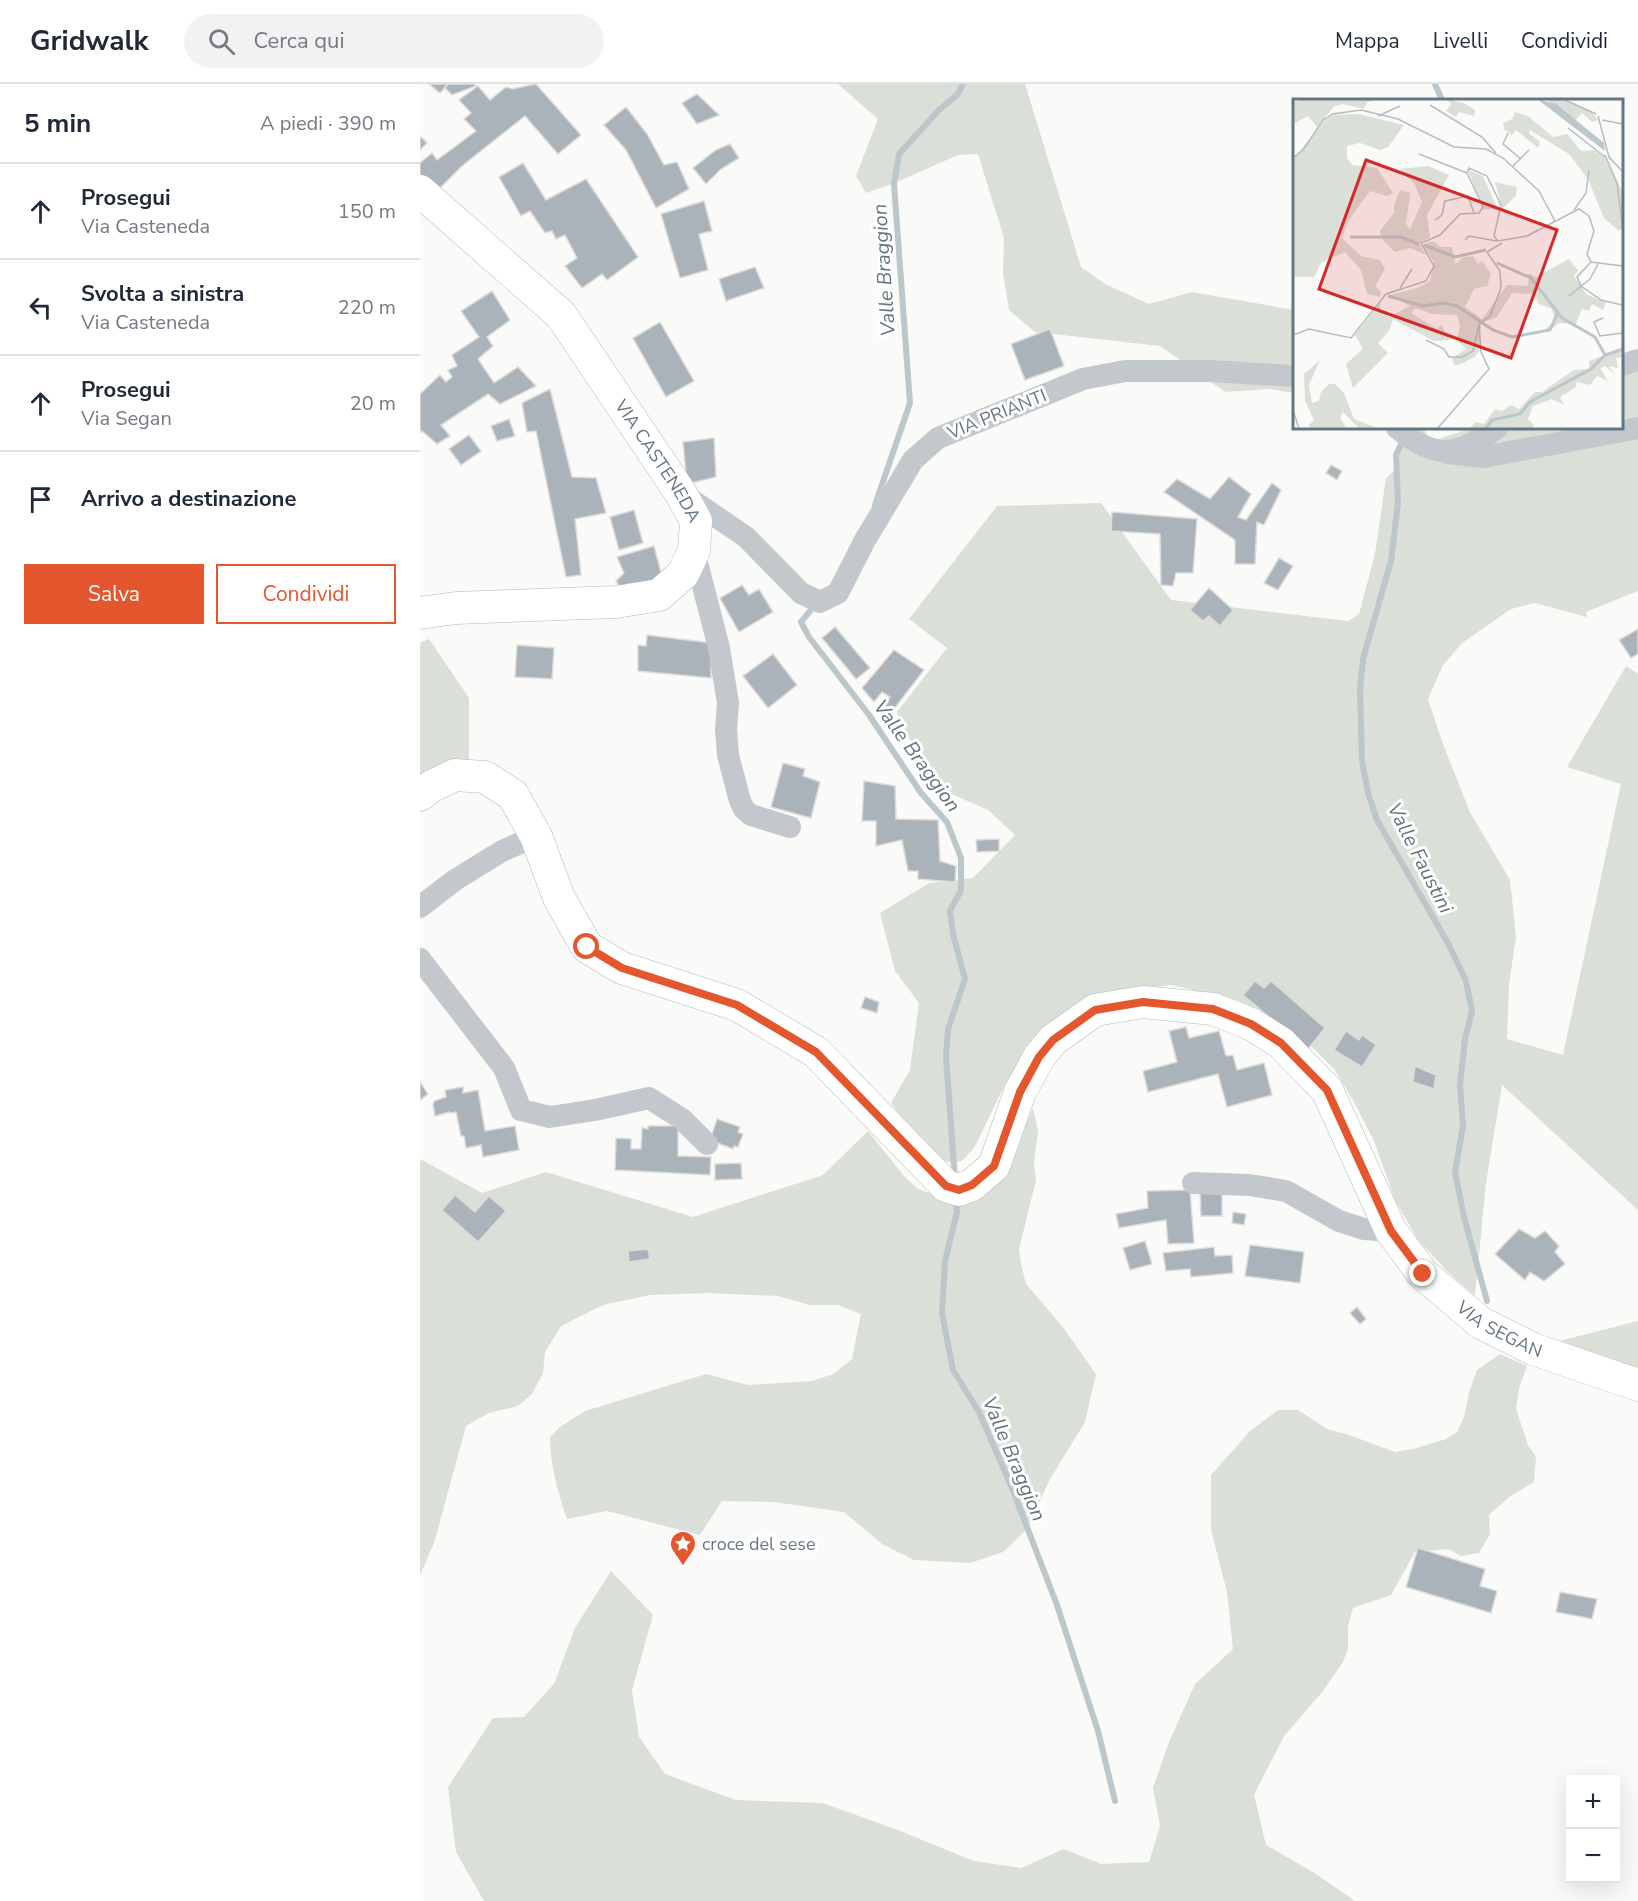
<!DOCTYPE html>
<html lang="it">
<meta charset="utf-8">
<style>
:root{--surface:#fff;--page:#f2f2f3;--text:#1f2937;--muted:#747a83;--line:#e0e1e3;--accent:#e4572e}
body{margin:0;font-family:"Nunito Sans",sans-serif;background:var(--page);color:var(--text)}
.controls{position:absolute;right:18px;bottom:18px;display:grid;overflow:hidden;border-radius:0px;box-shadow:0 6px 24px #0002}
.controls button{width:54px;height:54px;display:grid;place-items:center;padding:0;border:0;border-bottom:2px solid var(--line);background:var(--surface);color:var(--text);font:30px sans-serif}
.stop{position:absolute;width:18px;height:18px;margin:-14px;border:4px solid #e4572e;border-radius:50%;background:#fff}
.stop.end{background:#e4572e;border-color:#fff;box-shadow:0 2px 6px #0008}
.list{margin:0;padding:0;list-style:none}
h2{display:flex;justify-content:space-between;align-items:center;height:78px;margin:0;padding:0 24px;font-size:26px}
h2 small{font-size:20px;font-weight:400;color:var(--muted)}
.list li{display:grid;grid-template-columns:39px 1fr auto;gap:18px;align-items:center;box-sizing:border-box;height:96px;padding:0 24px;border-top:2px solid var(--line)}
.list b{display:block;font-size:22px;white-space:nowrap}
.list p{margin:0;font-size:20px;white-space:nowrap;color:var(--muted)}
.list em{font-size:20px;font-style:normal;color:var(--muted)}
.actions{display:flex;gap:12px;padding:18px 24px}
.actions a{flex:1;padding:14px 0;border:2px solid var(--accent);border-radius:0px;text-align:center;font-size:21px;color:var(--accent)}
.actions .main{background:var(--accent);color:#fff}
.icon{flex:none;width:33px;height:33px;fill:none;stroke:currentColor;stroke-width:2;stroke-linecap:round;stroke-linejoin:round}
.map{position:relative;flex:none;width:1218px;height:1817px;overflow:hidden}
header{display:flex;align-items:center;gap:36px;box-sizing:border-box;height:84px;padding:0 30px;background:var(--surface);border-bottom:2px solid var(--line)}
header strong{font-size:28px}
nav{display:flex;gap:33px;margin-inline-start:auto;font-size:21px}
.search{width:420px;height:54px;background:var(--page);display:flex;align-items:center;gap:15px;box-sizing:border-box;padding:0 21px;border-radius:33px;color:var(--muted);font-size:22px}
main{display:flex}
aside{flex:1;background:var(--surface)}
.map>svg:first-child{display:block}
</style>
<header>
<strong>Gridwalk</strong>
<div class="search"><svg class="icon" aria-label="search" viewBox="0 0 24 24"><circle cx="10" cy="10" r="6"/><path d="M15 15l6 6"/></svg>Cerca qui</div>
<nav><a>Mappa</a><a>Livelli</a><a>Condividi</a></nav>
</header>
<main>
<aside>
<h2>5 min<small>A piedi · 390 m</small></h2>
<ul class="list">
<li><svg class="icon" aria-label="ahead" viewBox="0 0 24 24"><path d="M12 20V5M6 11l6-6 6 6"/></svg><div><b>Prosegui</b><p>Via Casteneda</p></div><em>150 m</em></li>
<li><svg class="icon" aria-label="left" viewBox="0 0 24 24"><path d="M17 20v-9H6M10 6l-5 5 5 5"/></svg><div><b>Svolta a sinistra</b><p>Via Casteneda</p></div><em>220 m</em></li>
<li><svg class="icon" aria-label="ahead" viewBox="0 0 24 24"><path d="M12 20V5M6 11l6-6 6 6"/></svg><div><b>Prosegui</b><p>Via Segan</p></div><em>20 m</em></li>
<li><svg class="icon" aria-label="arrive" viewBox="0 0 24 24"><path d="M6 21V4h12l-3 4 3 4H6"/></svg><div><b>Arrivo a destinazione</b></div></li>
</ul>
<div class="actions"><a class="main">Salva</a><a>Condividi</a></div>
</aside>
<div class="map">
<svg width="1218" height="1817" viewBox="0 0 1218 1817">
<rect width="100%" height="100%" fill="#fafaf8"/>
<g fill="#dadfd7">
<polygon points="418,0 605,0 661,183 685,200 729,220 772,208 874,226 874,309 849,305 805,308 740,262 615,248 589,226 583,189 584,154 558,70 538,71 472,100 446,109 436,92 458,35"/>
<polygon points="1218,288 1218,507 1166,528 1167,533 1115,519 1091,525 1042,559 1023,581 1008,615 1023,660 1050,728 1090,796 1096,853 1089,900 1087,955 1143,971 1201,700 1147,683 1206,582 1218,590 1218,1126 1082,1001 1066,1099 1055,1212 1028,1188 998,1156 975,1116 954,1057 934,1018 914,985 888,959 837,925 816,916 751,901 708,906 606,969 586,999 554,1064 542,1077 532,1079 518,1075 509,1068 471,1019 490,986 499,919 475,887 460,829 509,799 553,794 595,751 568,726 511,701 477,628 527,564 489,535 577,422 681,419 751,516 928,537 939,530 955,470 966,394 976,385 975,370 980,356 964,344 1004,344 1009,358 1052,344 1202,344 1202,289"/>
<polygon points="9,555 49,614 49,686 0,709 0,559"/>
<path d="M613,1024l5,23 -4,31 2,18 -17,69 2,15 5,20 36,42 34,48 -11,48 -35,57 -23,50 -24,23 -33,11 -56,-3 -32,-16 -38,-32 -70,-10 -52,-1 -22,34 -93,-24 -40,8c-9,-27 -17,-53 -17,-82l10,-10 25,-16 121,-37 42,11 64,-4 21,-7 19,-15 9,-45 -23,-9h-28l-32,-9 -69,-3 -59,2 -47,10 -42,21 -16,26 -2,21 -11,21 -14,12 -29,7 -23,13 -32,117 -14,32v-416l62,34 64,-21 147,45 130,-42 45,-44 36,45 14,13 30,10 72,-61z"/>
<polygon points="1218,1237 1218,1285 1139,1257"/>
<polygon points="1080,1270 1107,1282 1099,1304 1096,1325 1108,1361 1116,1373 1114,1398 1089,1413 1069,1431 1070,1450 1059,1469 1041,1472 1028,1465 995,1468 971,1511 933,1524 928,1542 928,1565 923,1578 903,1607 864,1652 834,1711 846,1761 896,1790 935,1817 64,1817 36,1768 28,1703 73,1634 104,1633 134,1600 155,1544 191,1487 233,1531 212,1606 219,1653 245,1690 316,1716 403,1719 475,1745 554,1777 601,1784 644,1765 681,1780 729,1778 740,1742 733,1704 749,1658 775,1600 813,1565 807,1508 791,1446 791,1391 830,1347 858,1326 878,1326 907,1345 929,1351 975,1368 997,1364 1026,1355 1037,1348 1044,1333 1050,1305 1057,1286"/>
</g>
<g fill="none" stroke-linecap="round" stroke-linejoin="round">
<g stroke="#bbc7cb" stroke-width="6">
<polyline points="1015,0 1022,16"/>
<polyline points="983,356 976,371 978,419 971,477 943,575 940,605 942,677 948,709 957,736 1029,861 1046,897 1052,927 1045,955 1040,1001 1043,1042 1035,1088 1044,1133 1067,1217"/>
<polyline points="455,421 490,319 474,100 479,70 519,26 538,10 543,0"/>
<polyline points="395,521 381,538 389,553 449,631 501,709 527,738 541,774 541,806 530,827 533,850 545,895 528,945 526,973 535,1096"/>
<polyline points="536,1115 537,1128 525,1177 522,1229 533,1286 559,1328 592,1404 637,1521 678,1647 695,1717"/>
</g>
</g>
<g fill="#aab3b9" stroke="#dcdcda" stroke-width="1.5">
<polygon points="9,0 28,0 20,9"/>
<polygon points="28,0 54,0 56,2 32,11 25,4"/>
<polygon points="116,0 161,51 138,70 105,32 42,82 18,106 0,92 0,79 12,69 17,76 56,47 44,35 51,29 39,16 58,2 70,16 86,3 92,5"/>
<polygon points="277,10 299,31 277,40 262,19"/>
<polygon points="206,23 227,50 244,81 257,78 269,105 236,124 206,66 184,41"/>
<polygon points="0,52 7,59 0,66"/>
<polygon points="310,60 319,74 301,85 286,100 273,84 296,66"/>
<polygon points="103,79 126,116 166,95 218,173 187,196 182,190 162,204 145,182 157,174 145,151 136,155 132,147 125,149 110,127 101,132 79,93"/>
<polygon points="284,117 292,147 279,150 288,186 260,194 241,130"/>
<polygon points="335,183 344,204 306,217 299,195"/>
<polygon points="72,207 90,236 67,253 73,262 58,275 74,299 98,283 116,302 80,320 68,310 21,341 30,352 17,360 2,347 0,349 0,310 20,291 26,298 32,293 28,286 37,282 32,271 59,253 41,227"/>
<polygon points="240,238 274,297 246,313 213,254"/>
<polygon points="630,245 644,282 605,296 591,260"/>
<polygon points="130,305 152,393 176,394 186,429 155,435 161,491 146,493 116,347 107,348 102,319"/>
<polygon points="89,335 95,352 77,357 71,342"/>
<polygon points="49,351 61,367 41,381 29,365"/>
<polygon points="294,354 296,393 267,400 263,358"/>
<polygon points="911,381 922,387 917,396 906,389"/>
<polygon points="809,393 831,410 818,433 826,436 852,399 861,406 844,441 837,438 835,480 815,480 815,456 744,408 757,395 790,415"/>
<polygon points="214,426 223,459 199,466 190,433"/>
<polygon points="692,428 777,435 773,489 756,489 753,502 741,501 740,450 691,447"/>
<polygon points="234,462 243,496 203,508 196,497 204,489 197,473"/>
<polygon points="859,474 873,482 858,506 844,499"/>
<polygon points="322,501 329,511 339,505 353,528 319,548 300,514"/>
<polygon points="789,504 813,526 800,542 789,532 783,537 770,526"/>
<polygon points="415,543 450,584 436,595 402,554"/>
<polygon points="1218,545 1218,570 1211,574 1199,556"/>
<polygon points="227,551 291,559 291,594 218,587 218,561 226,562"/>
<polygon points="97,561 134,564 132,595 95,593"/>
<polygon points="474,566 504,586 467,634 459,627 470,613 462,608 454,618 442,604"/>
<polygon points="353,570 377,601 348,624 323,592"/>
<polygon points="363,679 385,685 383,692 400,698 391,734 351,723"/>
<polygon points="444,697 475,702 476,735 518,736 520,777 536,782 535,798 498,795 498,787 488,787 482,756 456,762 456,737 442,737"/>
<polygon points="579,755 579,767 557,768 556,756"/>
<polygon points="835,897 844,904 851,897 905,944 888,965 823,911"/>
<polygon points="445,913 459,918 457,929 441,924"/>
<polygon points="766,943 769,954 799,947 806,972 813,971 817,986 844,979 852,1011 807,1023 798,990 728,1008 723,987 757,978 749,947"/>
<polygon points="926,947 939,956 942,951 956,961 942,983 914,966"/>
<polygon points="995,982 1016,991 1014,1005 993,998"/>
<polygon points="0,998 8,1010 0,1016"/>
<polygon points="43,1003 43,1009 58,1006 65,1047 95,1042 99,1066 63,1073 61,1061 46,1064 44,1052 41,1052 36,1028 29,1029 29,1028 15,1032 13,1021 14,1017 26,1013 25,1006"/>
<polygon points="297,1035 320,1043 318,1048 323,1050 318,1063 314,1062 313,1065 290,1056"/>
<polygon points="228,1042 258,1042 258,1072 291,1073 290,1091 195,1086 196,1054 211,1055 211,1065 221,1065 222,1044 228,1045"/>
<polygon points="321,1079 322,1095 295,1096 295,1080"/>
<polygon points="770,1106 774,1159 748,1160 746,1136 699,1144 696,1130 728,1124 727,1107"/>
<polygon points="780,1107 802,1107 802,1132 781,1132"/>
<polygon points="35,1111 55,1128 69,1112 86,1127 58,1158 22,1126"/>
<polygon points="813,1128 826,1130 824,1141 812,1139"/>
<polygon points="1099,1145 1115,1154 1125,1147 1139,1162 1135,1168 1145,1180 1124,1197 1110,1188 1105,1196 1075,1170"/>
<polygon points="725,1157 732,1180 710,1186 703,1164"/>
<polygon points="830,1161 884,1168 880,1199 825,1192"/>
<polygon points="794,1163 795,1172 812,1171 813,1189 771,1193 770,1185 746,1187 743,1169"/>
<polygon points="228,1165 230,1175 209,1178 208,1167"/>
<polygon points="937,1223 946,1235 940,1240 930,1229"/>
<polygon points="998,1464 1065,1485 1060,1502 1077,1507 1071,1529 986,1503"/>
<polygon points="1140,1508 1177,1515 1172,1535 1136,1528"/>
</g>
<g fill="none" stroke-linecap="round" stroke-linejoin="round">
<defs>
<g id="secondary">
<path id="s1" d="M0,107l141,124 119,177 16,29 -2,30 -11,23 -24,21 -43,7 -160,6 -36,5"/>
<path id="s2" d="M0,711l12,-9 23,-11 30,2 28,18 23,41 23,62 28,49 35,21 115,37 79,47 130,134 13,4 13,-5 22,-19 26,-74 19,-35 14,-17 42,-30 48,-8 70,7 38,15 30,19 46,47 64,141 32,43 58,49 52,26 105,36"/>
</g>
</defs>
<use href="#secondary" stroke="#b3babf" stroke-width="33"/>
<g stroke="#c3c8cc" stroke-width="22">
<polyline points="1202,281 1218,276"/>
<path d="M977,344c41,33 58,28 100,0"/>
<polyline points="1028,369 1063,373 1218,344"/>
<polyline points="263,410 326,453 381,509 400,518 418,509 445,456 493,376 518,354 663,295 705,287 791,287 874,292"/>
<polyline points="274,467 299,564 308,619 306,646 308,671 320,717 324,725 331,731 370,743"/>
<polyline points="0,823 35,796 82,767 116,752"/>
<polyline points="0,875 84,984 101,1026 130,1033 175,1026 229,1014 262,1035 287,1060"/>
<polyline points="773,1099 829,1101 866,1107 919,1137 944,1145 971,1147"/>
</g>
<use href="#secondary" stroke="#fff" stroke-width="32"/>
</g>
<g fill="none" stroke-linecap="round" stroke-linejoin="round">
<polyline stroke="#e4572e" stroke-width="8" points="167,863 202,884 317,921 396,968 526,1102 539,1106 552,1101 574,1082 600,1008 619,973 633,956 675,926 723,918 793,925 831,940 861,959 907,1006 971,1147 1003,1190"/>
</g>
<defs>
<symbol id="sight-pin" viewBox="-11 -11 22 30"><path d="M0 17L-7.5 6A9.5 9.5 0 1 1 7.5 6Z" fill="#e4572e" stroke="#fff"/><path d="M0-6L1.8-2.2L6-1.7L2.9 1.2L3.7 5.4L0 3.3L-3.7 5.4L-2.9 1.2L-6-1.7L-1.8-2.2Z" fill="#fff"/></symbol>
</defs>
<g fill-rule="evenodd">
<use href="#sight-pin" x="248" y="1445" width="30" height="40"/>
</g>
<g text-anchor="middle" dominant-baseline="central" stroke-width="6" stroke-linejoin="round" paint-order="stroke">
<g font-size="18" fill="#657683" stroke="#fff">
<text transform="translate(577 330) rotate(-22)">VIA PRIANTI</text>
<text stroke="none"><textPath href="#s1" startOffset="363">VIA CASTENEDA</textPath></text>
<text stroke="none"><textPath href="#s2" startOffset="1527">VIA SEGAN</textPath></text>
</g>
<g font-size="18" fill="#657683" stroke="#fff" text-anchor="start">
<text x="282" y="1460">croce del sese</text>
</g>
<g font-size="20" font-style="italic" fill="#60757c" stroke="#fff">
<text transform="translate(464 186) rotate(-94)">Valle Braggion</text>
<text transform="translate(497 672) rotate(54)">Valle Braggion</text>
<text transform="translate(1000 774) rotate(63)">Valle Faustini</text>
<text transform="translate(594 1375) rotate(67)">Valle Braggion</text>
</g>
</g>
<g transform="translate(873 15)">
<rect width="330" height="330" fill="#fafaf8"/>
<path d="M15,0h74l-15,3 -3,7 -21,-5 -9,2 -17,21 -9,-11 -15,8v-22zM154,0l19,5 9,6 -1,6 -15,-4 -3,5 -10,-6 5,-7zM253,0h14l31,12 7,9 -6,2 -10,-9 -7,8zM222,13l13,4 25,21 14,-3 14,17 13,-1 12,9 17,33v35l-4,4 -15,-13 -16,-39 -19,-25 -39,-24 -1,3 11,9 -2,6 -22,-18 -4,5 -8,-6 -1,-6 9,-4zM66,15l45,11 -16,22 -8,3 -20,-7 -13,3v12l5,7 25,3 16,25 -6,3 -17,-5 -21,29 -7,18 19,18 19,4 5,9 -10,17 6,6 -1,5 -13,-3 -6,-24 -16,-18 -24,11 -7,14h-21v-118l31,-38 10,-6zM135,67l21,9 -22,40 3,22 -11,6 7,12 -16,-7 -15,4 -13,-13 -2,-8 14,-18v-9l6,-14 10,3 -4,31 4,5 12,-27 -8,-19 -15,-14zM175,71l15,6 15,34 -15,-1zM202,83l22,5 -1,9 -14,13zM139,142l9,6h11l3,17 9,-7 9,-1 5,8 4,-3 9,13 -4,12 -13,3 -9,18 17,12 25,-34 21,1 1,-13 7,4 33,-18 9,11 -4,6 12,18 20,9 -3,7 -11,-6 -3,7 -7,-2 -6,15 -17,-1 -11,9 -2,-4 9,-7 -3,-12 -13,-5 -5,-10 -22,-1 -15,24 -16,6 -2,28 -4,6 -17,8h-4l-2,-7 15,-9 -10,-8 3,-16 -3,-10 -25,-1 -17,-6 -4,5 26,16 4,-4 9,15 -16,1 -41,-22 -4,12 -11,12 10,10 -35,35 -7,-24 17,-15 -8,-14 26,-33 -1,9 9,6 21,-11 -21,-11 29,-7 12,-7 4,-19 -11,-17zM326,251l4,7 -7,1 2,10 -9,-2 6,8 -10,-8 -5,2 8,13 -11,-5 -7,9 -13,-3 -2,6 -15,9 4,8 -12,-6 -19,7 -5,13 6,6 -2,4h-63l7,-7 8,2 11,-15 7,2 9,-6 8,4 16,-17h7l32,-22 15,-1v-8zM27,261l-11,25 3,18 7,-2 2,-9 8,-8h6l9,9 10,26 25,10h-19l-17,-17 -3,6 7,11h-36l-2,-4 5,-5 -9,-19 -1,-27z" fill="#dadfd7"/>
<path d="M244,0l19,5 48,39 1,8z" fill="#bbc7cb"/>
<path fill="none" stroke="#bbc7cb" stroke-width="3" d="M57,138h51l18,7M131,146l31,12 31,-7M204,164l34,15 31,40 33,19 10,18M95,197l35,10 20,-3 14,3 36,24 19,7 38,-7 8,-18M192,330l7,-9 28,-6 10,-12 61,-33 14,-14 18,-6"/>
<path fill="none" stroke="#b5bdc2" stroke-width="1.5" d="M270,0l33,15M137,6l52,32 14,16M85,17l22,-10M305,17l11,41 14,15M309,21l21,4M275,29l37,29M215,34l-5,11 18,15M126,55l48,19M312,56l12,28 6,48M0,59l10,-8 20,-30 10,-6 28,-4 37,9 56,28 32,2 17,9 36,33 16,30M220,67l16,-16M281,111l12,-17 3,-23M142,121l7,-5 3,-14 23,-5 6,17M172,141l4,-4 28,5M298,163l-14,15 4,9 20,14 21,5M330,181v32M107,189l12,-19M276,197l21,-17 8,-15M310,219l-9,4 6,14 23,-3M0,236l16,-6 42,9 35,-44 40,-13 8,-15 -13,-23 19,-8 20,-21 19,-1 4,-6 -16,-34 2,-5 18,8 14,29 -7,31 4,5 29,-5 52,-27 10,7 5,15 -7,23 4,8 32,4M133,241l18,9 5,8h13l11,-6 6,-26M0,311l6,19M144,330l52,-60 -8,-17 -2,-28 11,-8 11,-28 -1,-17 -13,-19 15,-9"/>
<path fill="#d62828" fill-opacity="0.15" stroke="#d62828" stroke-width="3" d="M73,61l191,70 -46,128 -192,-69z"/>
<rect width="330" height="330" fill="none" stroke="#657683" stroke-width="3"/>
</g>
</svg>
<div class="controls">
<button>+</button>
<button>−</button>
</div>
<div class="stop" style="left:167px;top:863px"></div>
<div class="stop end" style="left:1003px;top:1190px"></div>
</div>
</main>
